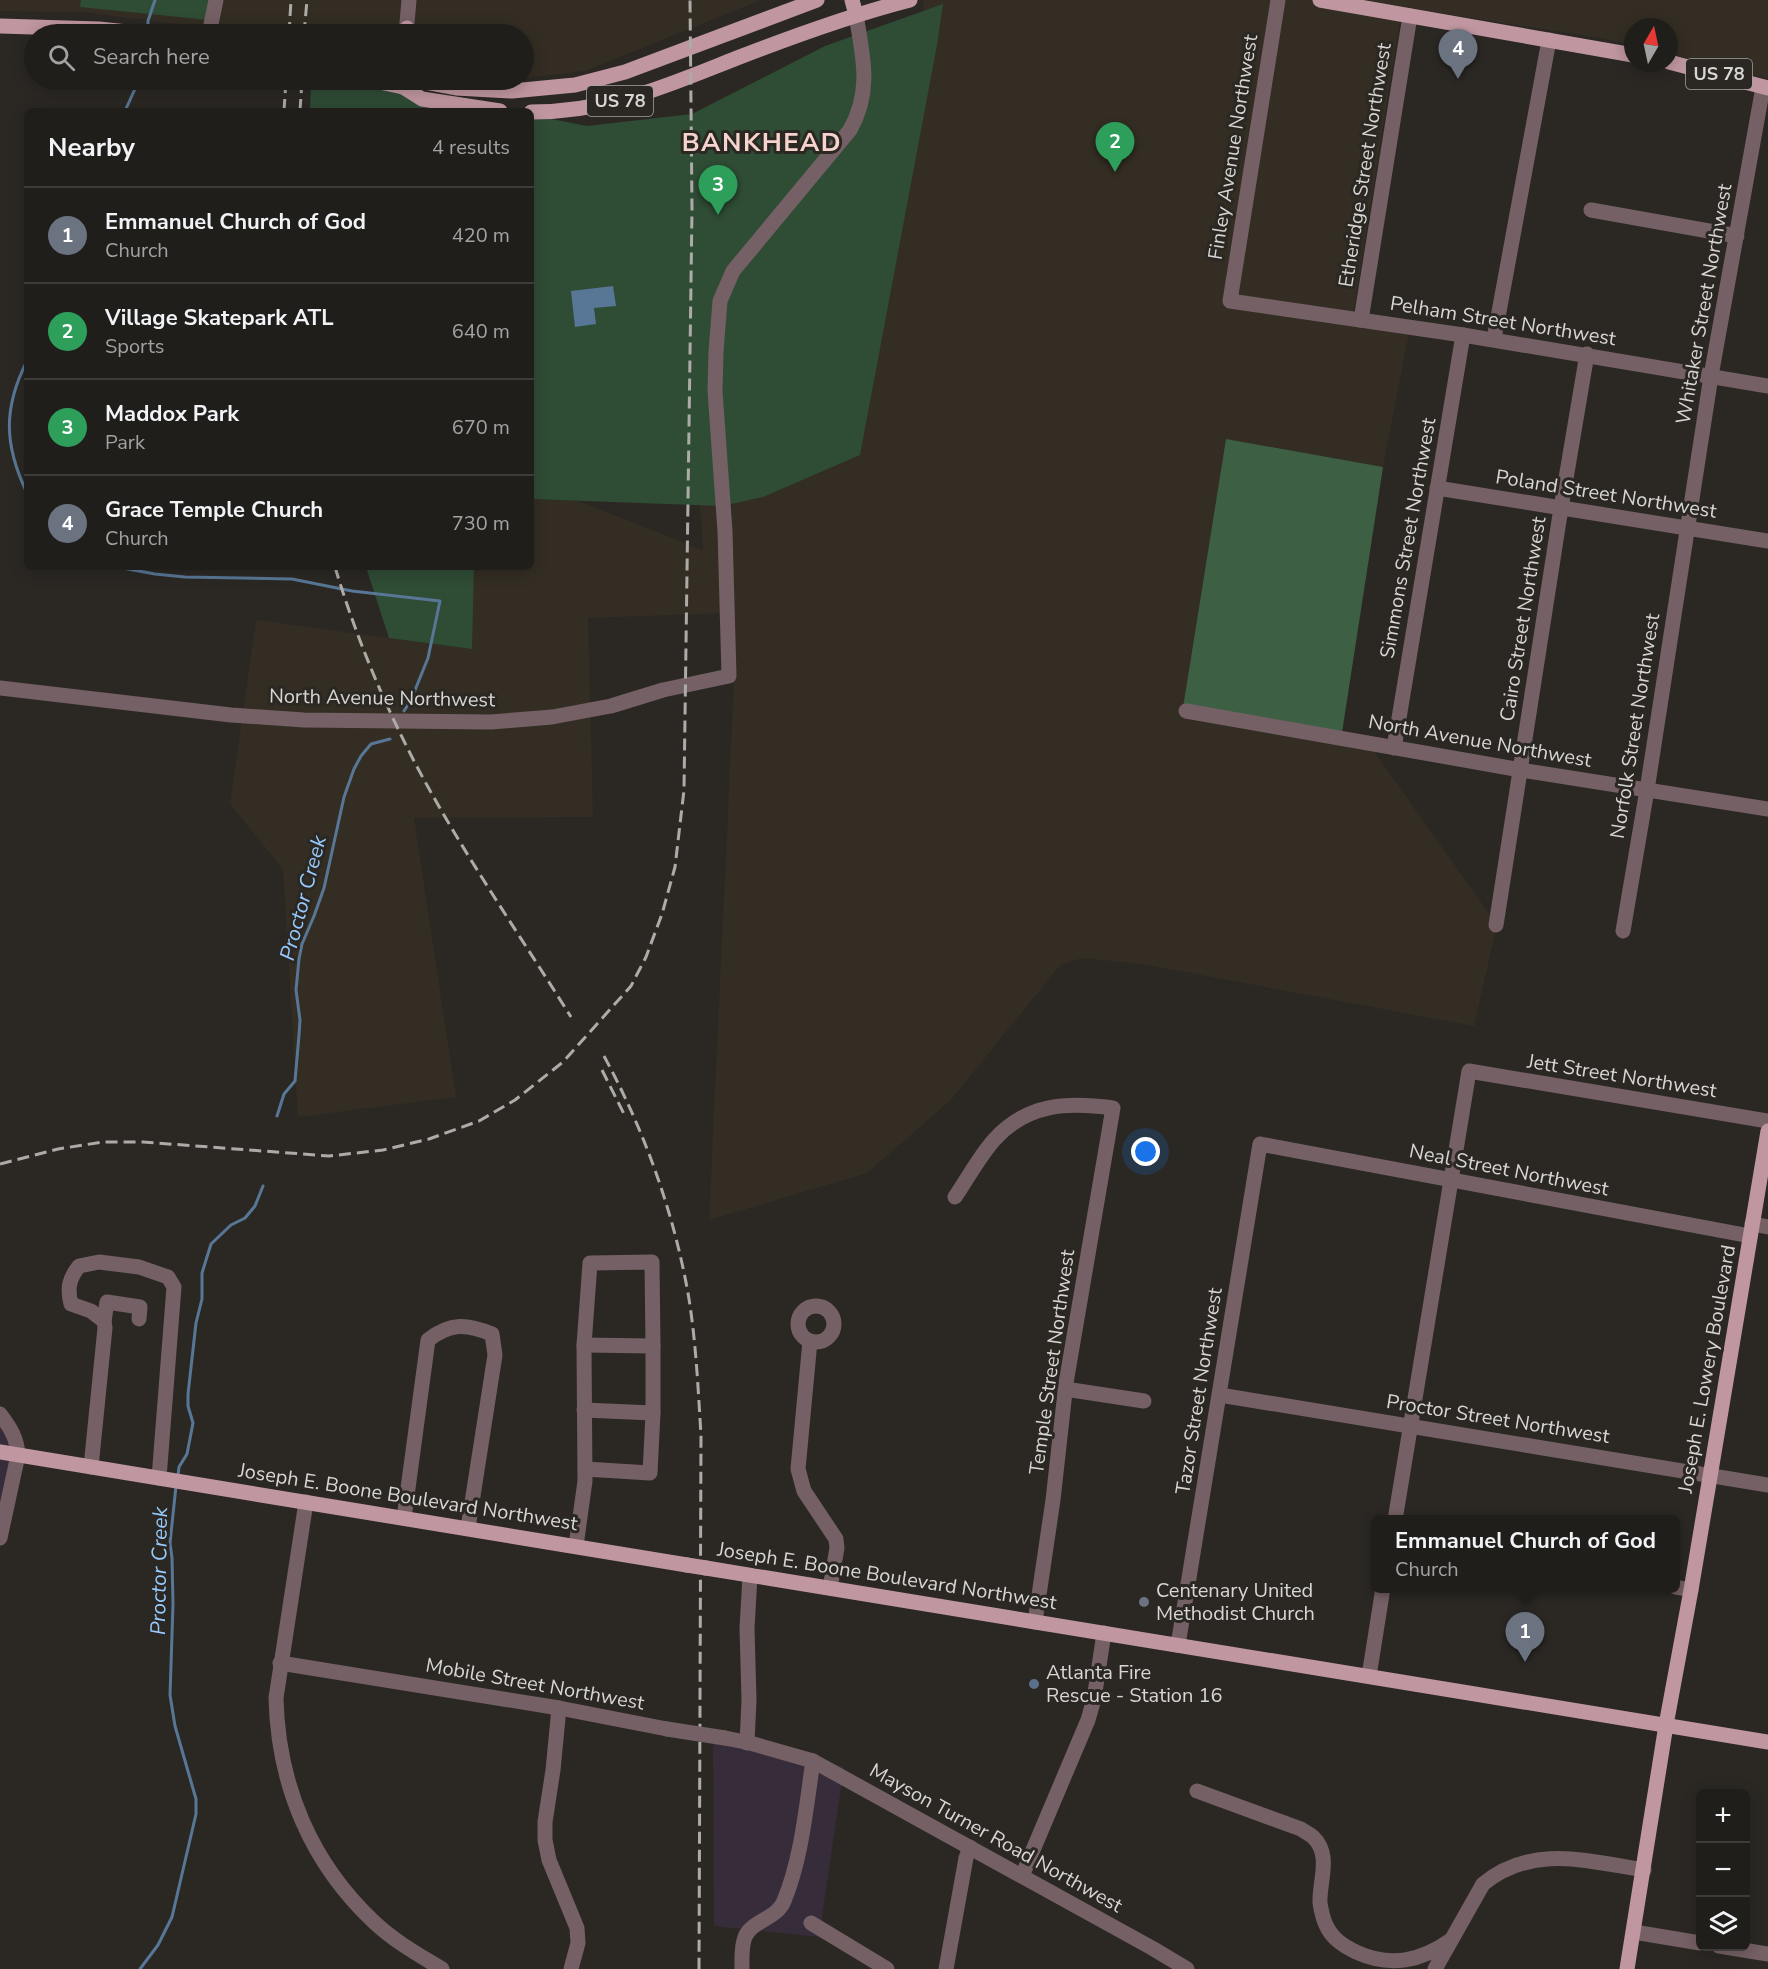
<!DOCTYPE html>
<meta charset="utf-8">
<style>
:root{--surface:#201e1b;--page:#2d2b28;--text:#f1f3f6;--muted:#a2a2a3;--line:#3d3c3a;--accent:#1a73e8}
body{margin:0;font-family:"Nunito Sans",sans-serif;background:var(--page);color:var(--text)}
.controls{position:absolute;right:18px;bottom:18px;display:grid;overflow:hidden;border-radius:9px;box-shadow:0 3px 15px #0003}
.controls button{width:54px;height:54px;display:grid;place-items:center;padding:0;border:0;border-bottom:2px solid var(--line);background:var(--surface);color:var(--text);font:30px sans-serif}
.compass{position:absolute;left:1624px;top:18px;width:54px;height:54px;border-radius:50%;background:var(--surface);box-shadow:0 3px 15px #0003;rotate:9deg}
.you{position:absolute;left:1146px;top:1152px;width:21px;height:21px;margin:-15px;border:4px solid #fff;border-radius:50%;background:#1a73e8;box-shadow:0 0 0 9px #1a73e833}
.badge{display:grid;place-items:center;width:39px;height:39px;border-radius:50%;background:var(--accent);color:#fff;font-size:20px;font-weight:700}
.pin{position:absolute;translate:-50% -50px;filter:drop-shadow(0 2px 3px #0008)}
.pin::after{content:'';position:absolute;top:32px;width:21px;height:18px;background:inherit;clip-path:polygon(0 0,100% 0,50% 100%)}
.popup{position:absolute;left:1371px;top:1515px;width:309px;height:78px;box-sizing:border-box;display:grid;place-content:center;border-radius:9px;background:var(--surface);filter:drop-shadow(0 2px 4px #0005);font-size:20px;white-space:nowrap;color:var(--muted)}
.popup b{font-size:22px;color:var(--text)}
.popup::after{content:'';position:absolute;left:50%;top:100%;margin-left:-12px;border:12px solid transparent;border-top-color:var(--surface)}
.list{margin:0;padding:0;list-style:none}
h2{display:flex;justify-content:space-between;align-items:center;height:78px;margin:0;padding:0 24px;font-size:26px}
h2 small{font-size:20px;font-weight:400;color:var(--muted)}
.list li{display:grid;grid-template-columns:39px 1fr auto;gap:18px;align-items:center;box-sizing:border-box;height:96px;padding:0 24px;border-top:2px solid var(--line)}
.list b{display:block;font-size:22px;white-space:nowrap}
.list p{margin:0;font-size:20px;white-space:nowrap;color:var(--muted)}
.list em{font-size:20px;font-style:normal;color:var(--muted)}
.icon{flex:none;width:33px;height:33px;fill:none;stroke:currentColor;stroke-width:2;stroke-linecap:round;stroke-linejoin:round}
.map{position:relative;flex:none;width:1768px;height:1969px;overflow:hidden}
.search{position:absolute;background:var(--surface);box-shadow:0 3px 15px #0003;left:24px;top:24px;width:510px;height:66px;display:flex;align-items:center;gap:15px;box-sizing:border-box;padding:0 21px;border-radius:33px;color:var(--muted);font-size:22px}
.panel{position:absolute;background:var(--surface);box-shadow:0 3px 15px #0003;left:24px;top:108px;width:510px;height:462px;border-radius:9px}
.map>svg:first-child{display:block}
</style>
<div class="map">
<svg width="1768" height="1969" viewBox="0 0 1768 1969">
<rect width="100%" height="100%" fill="#2b2824"/>
<g fill="#372c3a">
<polygon points="0,1419 18,1444 0,1539"/>
<polygon points="713,1739 774,1743 844,1767 819,1937 714,1926"/>
</g>
<g fill="#332d23">
<polygon points="0,0 761,0 585,71 524,78 524,34 260,34 80,12 0,11"/>
<polygon points="923,0 1768,0 1768,79 1669,53 1669,27 1633,27 1633,45 1600,38 1402,7 1352,322 1409,332 1383,467 1226,439 1182,714 1368,743 1497,925 1474,1026 1142,964 1082,958 1060,965 951,1100 867,1173 709,1220 734,681 729,613 588,618 593,817 414,818 456,1097 298,1117 283,869 230,804 256,620 471,649 474,567 531,567 531,499 578,501 703,550 699,491 926,50"/>
</g>
<g fill="#2f4c35">
<polygon points="81,0 211,0 208,20 80,7"/>
<polygon points="943,4 937,45 860,455 763,497 722,506 531,499 531,115 587,126 692,114 825,46"/>
<polygon points="311,80 353,80 512,111 310,111"/>
<polygon points="366,567 474,567 472,649 389,638"/>
</g>
<polygon fill="#3d6045" points="1226,439 1383,467 1341,739 1182,714"/>
<polygon fill="#587796" points="613,286 616,306 594,308 596,324 575,327 571,291"/>
<g fill="none" stroke-linecap="round" stroke-linejoin="round">
<g stroke="#587796" stroke-width="3">
<polyline points="148,30 148,21 155,0"/>
<polyline points="125,111 139,80"/>
<path d="M27,361c-24,47 -23,84 0,132"/>
<polyline points="117,567 155,574 185,577 292,579 352,591 440,601 428,658 411,700 404,711"/>
<polyline points="277,1116 284,1094 295,1081 299,1035 300,1020 296,990 299,959 302,944 314,916 324,888 344,797 354,769 361,756 371,744 390,739"/>
<polyline points="178,1476 179,1467 187,1454 193,1423 188,1406 188,1394 196,1323 202,1299 202,1273 211,1244 231,1225 245,1218 255,1206 263,1186"/>
<polyline points="140,1969 158,1945 172,1917 196,1814 196,1799 175,1726 170,1695 173,1604 172,1558 170,1543 176,1486"/>
</g>
<g stroke="#746065" stroke-width="15">
<polyline points="1278,0 1230,301 1463,335 1768,386"/>
<polyline points="209,34 216,0"/>
<polyline points="406,34 409,0"/>
<polyline points="1591,210 1737,236"/>
<polyline points="1361,320 1410,16"/>
<polyline points="1494,339 1549,40"/>
<polyline points="1437,488 1768,541"/>
<path d="M0,688l231,27 73,5 187,2 61,-5 59,-11 52,-16 66,-14 -4,-145 -10,-140 1,-39 4,-51 13,-30 117,-141c22,-39 13,-73 6,-115"/>
<polyline points="1186,711 1521,770 1768,809"/>
<polyline points="1394,748 1463,335"/>
<polyline points="1496,925 1561,508 1587,354"/>
<polyline points="1623,931 1647,790 1711,376 1763,87"/>
<path d="M955,1197c13,-19 24,-40 39,-57 33,-37 74,-38 119,-32l-47,275 -13,117 -18,122"/>
<polyline points="1752,1224 1768,1227"/>
<circle cx="816" cy="1324" r="18"/>
<polyline points="104,1321 107,1302 140,1307 139,1319"/>
<polyline points="810,1341 798,1469 804,1491 836,1539 837,1548 830,1588"/>
<polyline points="584,1345 653,1346 653,1413"/>
<polyline points="1065,1389 1144,1401"/>
<polyline points="1220,1395 1768,1485"/>
<polyline points="584,1410 653,1413 650,1473 585,1469"/>
<path d="M0,1414c10,13 17,24 18,41l-18,83"/>
<path d="M91,1467l14,-139 -1,-7 -13,-10 -20,-7c-4,-16 -2,-25 8,-38l20,-4 40,5 29,10 6,10 -15,191"/>
<path d="M306,1502l-30,196c2,87 35,165 98,224 20,19 45,33 68,47"/>
<path d="M404,1518l24,-178c23,-18 39,-16 64,-6l3,21 -27,173"/>
<polyline points="1395,1520 1469,1071 1768,1121"/>
<polyline points="576,1546 585,1481 584,1345 590,1263 652,1262 653,1346"/>
<polyline points="1675,1587 1691,1590"/>
<polyline points="1178,1645 1260,1144 1750,1236"/>
<polyline points="280,1663 559,1708 667,1729"/>
<polyline points="1369,1676 1383,1588"/>
<polyline points="559,1708 553,1770 545,1822 545,1840 549,1860 577,1928 578,1943 571,1969"/>
<polyline points="725,1738 750,1743 813,1761 1152,1948 1187,1969"/>
<polyline points="747,1743 749,1700 747,1628 750,1576"/>
<path d="M1197,1791l104,38c4,3 9,5 12,8 19,18 6,44 7,66 1,6 3,16 6,22 6,14 18,21 30,27 35,16 65,9 95,-12"/>
<polyline points="1022,1876 1088,1720 1094,1699 1104,1633"/>
<polyline points="811,1923 887,1969"/>
<polyline points="1634,1932 1700,1943"/>
<polyline points="1719,1946 1768,1954"/>
<path d="M742,1969c0,-11 -1,-22 3,-32 7,-17 32,-18 39,-36 18,-44 22,-94 29,-140"/>
<polyline points="946,1969 966,1858 970,1847"/>
<path d="M1435,1969l48,-85c49,-40 104,-23 161,-14"/>
</g>
<g stroke="#c097a1" stroke-width="15">
<polyline points="852,0 856,15"/>
<polyline points="1320,0 1633,55"/>
<polyline points="0,26 99,29 146,34"/>
<polyline points="403,34 407,28"/>
<polyline points="1669,62 1768,88"/>
<polyline points="370,80 403,87 422,99 500,111"/>
<polyline points="403,87 424,82 456,88 512,91 575,85 625,72 817,0"/>
<path d="M531,112c78,0 135,-26 206,-54 57,-22 114,-43 173,-58"/>
<polyline points="0,1452 687,1565"/>
<polyline points="706,1568 1768,1742"/>
<polyline points="1627,1969 1666,1725 1691,1590 1768,1131"/>
</g>
<g stroke="#adaba7" stroke-width="3" stroke-dasharray="12 6" stroke-linecap="butt">
<polyline points="289,34 291,0"/>
<polyline points="304,34 307,0"/>
<polyline points="284,111 286,80"/>
<polyline points="300,111 302,80"/>
<path d="M335,567c20,67 47,132 79,194 46,88 104,171 157,256"/>
<path d="M604,1056c40,74 69,154 84,237 8,47 10,95 13,142l-2,534"/>
<polyline points="602,1070 626,1118"/>
<polyline points="0,1164 58,1149 103,1142 143,1142 329,1156 383,1150 429,1139 479,1121 515,1100 563,1062 631,986 646,957 662,914 675,867 684,790 692,209 690,0"/>
</g>
<polyline stroke="#746065" stroke-width="15" points="667,1729 725,1738"/>
<polyline stroke="#c097a1" stroke-width="15" points="687,1565 706,1568"/>
</g>
<circle fill="#6b7280" stroke="#2b2824" stroke-width="2" cx="1144" cy="1602" r="6"/>
<circle fill="#5c6f8a" stroke="#2b2824" stroke-width="2" cx="1034" cy="1684" r="6"/>
<g text-anchor="middle" dominant-baseline="central" stroke-width="6" stroke-linejoin="round" paint-order="stroke">
<g fill="#2b2824" stroke="#a4a29e" stroke-width="1.5">
<rect x="1686" y="59" width="66" height="30" rx="4.5"/>
<rect x="587" y="86" width="66" height="30" rx="4.5"/>
</g>
<g font-size="18" font-weight="bold" fill="#d8d6d3">
<text x="1719" y="74">US 78</text>
<text x="620" y="101">US 78</text>
</g>
<g font-size="20" fill="#d8d6d3" stroke="#2b2824">
<text transform="translate(1233 147) rotate(-81)">Finley Avenue Northwest</text>
<text transform="translate(1365 165) rotate(-81)">Etheridge Street Northwest</text>
<text transform="translate(1704 304) rotate(-80)">Whitaker Street Northwest</text>
<text transform="translate(1503 321) rotate(9)">Pelham Street Northwest</text>
<text transform="translate(1606 494) rotate(9)">Poland Street Northwest</text>
<text transform="translate(1408 538) rotate(-80)">Simmons Street Northwest</text>
<text transform="translate(1523 619) rotate(-81)">Cairo Street Northwest</text>
<text transform="translate(382 698) rotate(1)">North Avenue Northwest</text>
<text transform="translate(1635 726) rotate(-81)">Norfolk Street Northwest</text>
<text transform="translate(1480 741) rotate(10)">North Avenue Northwest</text>
<text transform="translate(1622 1076) rotate(9)">Jett Street Northwest</text>
<text transform="translate(1509 1170) rotate(11)">Neal Street Northwest</text>
<text transform="translate(1052 1362) rotate(-82)">Temple Street Northwest</text>
<text transform="translate(1707 1369) rotate(-80)">Joseph E. Lowery Boulevard</text>
<text transform="translate(1199 1391) rotate(-81)">Tazor Street Northwest</text>
<text transform="translate(1498 1419) rotate(9)">Proctor Street Northwest</text>
<text transform="translate(408 1497) rotate(9)">Joseph E. Boone Boulevard Northwest</text>
<text transform="translate(887 1576) rotate(9)">Joseph E. Boone Boulevard Northwest</text>
<text transform="translate(535 1684) rotate(10)">Mobile Street Northwest</text>
<text transform="translate(996 1838) rotate(29)">Mayson Turner Road Northwest</text>
</g>
<g font-size="20" fill="#d8d6d3" stroke="#2b2824" text-anchor="start">
<text x="1156" y="1590">Centenary United<tspan x="1156" dy="23">Methodist Church</tspan></text>
<text x="1046" y="1672">Atlanta Fire<tspan x="1046" dy="23">Rescue - Station 16</tspan></text>
</g>
<g font-size="21" font-style="italic" fill="#97cbfe" stroke="#2b2824">
<text transform="translate(303 898) rotate(-75)">Proctor Creek</text>
<text transform="translate(159 1571) rotate(-89)">Proctor Creek</text>
</g>
<g font-size="26" font-weight="bold" letter-spacing="1.5" fill="#f6d3cc" stroke="#2b2824">
<text x="762" y="142">BANKHEAD</text>
</g>
</g>
</svg>
<div class="controls">
<button>+</button>
<button>−</button>
<button><svg class="icon" aria-label="layers" viewBox="0 0 24 24"><path d="M12 4l9 5-9 5-9-5zM3 14l9 5 9-5"/></svg></button>
</div>
<svg class="compass" viewBox="-18 -18 36 36"><path d="M0-13l5 13h-10z" fill="#e53935"/><path d="M0 13l5-13h-10z" fill="#a2a2a3"/></svg>
<div class="you"></div>
<div class="pin badge" style="left:1525px;top:1662px;background:#6b7280">1</div>
<div class="popup"><b>Emmanuel Church of God</b>Church</div>
<div class="pin badge" style="left:1115px;top:172px;background:#2e9e5b">2</div>
<div class="pin badge" style="left:718px;top:215px;background:#2e9e5b">3</div>
<div class="pin badge" style="left:1458px;top:79px;background:#6b7280">4</div>
<div class="search"><svg class="icon" aria-label="search" viewBox="0 0 24 24"><circle cx="10" cy="10" r="6"/><path d="M15 15l6 6"/></svg>Search here</div>
<section class="panel">
<h2>Nearby<small>4 results</small></h2>
<ul class="list">
<li><span class="badge" style="background:#6b7280">1</span><div><b>Emmanuel Church of God</b><p>Church</p></div><em>420 m</em></li>
<li><span class="badge" style="background:#2e9e5b">2</span><div><b>Village Skatepark ATL</b><p>Sports</p></div><em>640 m</em></li>
<li><span class="badge" style="background:#2e9e5b">3</span><div><b>Maddox Park</b><p>Park</p></div><em>670 m</em></li>
<li><span class="badge" style="background:#6b7280">4</span><div><b>Grace Temple Church</b><p>Church</p></div><em>730 m</em></li>
</ul>
</section>
</div>
